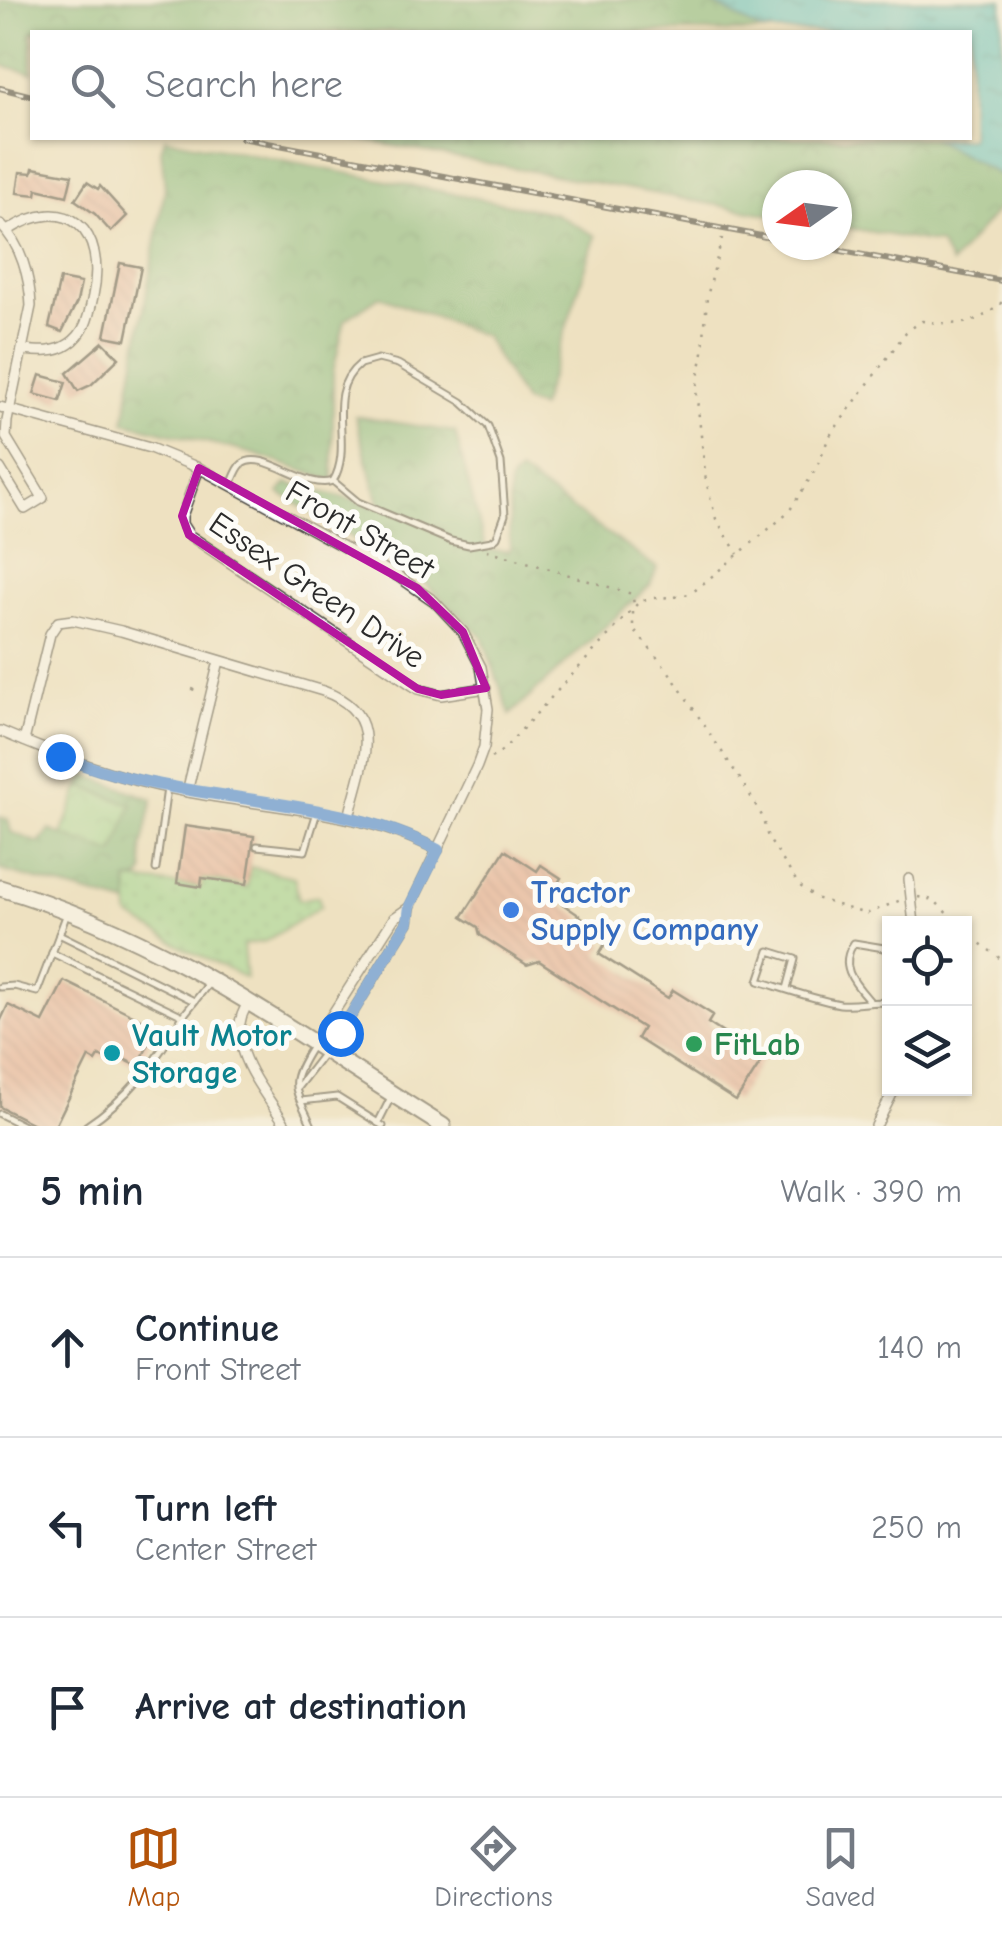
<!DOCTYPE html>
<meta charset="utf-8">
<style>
:root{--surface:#fff;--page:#f2f2f3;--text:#1f2937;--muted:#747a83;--line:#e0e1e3;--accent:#b45309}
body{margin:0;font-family:"Comic Neue",sans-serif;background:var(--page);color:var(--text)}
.controls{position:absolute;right:30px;bottom:30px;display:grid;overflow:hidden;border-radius:0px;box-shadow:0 2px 8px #0004}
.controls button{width:90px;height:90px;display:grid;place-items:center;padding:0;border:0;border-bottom:2px solid var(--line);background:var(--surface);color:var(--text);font:50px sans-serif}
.compass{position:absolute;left:762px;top:170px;width:90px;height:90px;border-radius:50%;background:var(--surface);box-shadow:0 2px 8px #0004;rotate:256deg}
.stop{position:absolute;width:30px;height:30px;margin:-22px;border:8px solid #1a73e8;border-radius:50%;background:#fff}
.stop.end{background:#1a73e8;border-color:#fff;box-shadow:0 2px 10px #0008}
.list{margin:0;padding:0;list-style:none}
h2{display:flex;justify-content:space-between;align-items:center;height:130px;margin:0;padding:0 40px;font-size:42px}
h2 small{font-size:32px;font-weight:400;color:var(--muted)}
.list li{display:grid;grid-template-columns:65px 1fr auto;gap:30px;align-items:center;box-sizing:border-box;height:180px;padding:0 40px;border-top:2px solid var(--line)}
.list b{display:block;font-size:38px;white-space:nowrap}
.list p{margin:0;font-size:32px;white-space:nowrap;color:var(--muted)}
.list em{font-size:32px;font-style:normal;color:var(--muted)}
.icon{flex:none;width:55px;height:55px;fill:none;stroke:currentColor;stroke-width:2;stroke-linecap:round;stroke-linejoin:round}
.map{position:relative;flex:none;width:1002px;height:1126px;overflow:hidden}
.search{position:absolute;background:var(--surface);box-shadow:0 2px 8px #0004;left:30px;right:30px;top:30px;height:110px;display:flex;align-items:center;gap:25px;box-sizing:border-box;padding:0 35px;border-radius:0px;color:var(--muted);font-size:38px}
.sheet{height:670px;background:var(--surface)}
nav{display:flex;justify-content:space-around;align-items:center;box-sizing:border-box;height:140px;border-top:2px solid var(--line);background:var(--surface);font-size:28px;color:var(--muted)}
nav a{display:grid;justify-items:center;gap:5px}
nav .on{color:var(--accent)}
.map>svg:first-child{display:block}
</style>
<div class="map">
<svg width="1002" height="1126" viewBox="0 0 1002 1126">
<defs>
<pattern id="grass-dots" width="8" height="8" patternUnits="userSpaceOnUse" patternTransform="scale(2.5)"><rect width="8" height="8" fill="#91d48c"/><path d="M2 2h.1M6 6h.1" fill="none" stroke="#7db679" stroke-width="1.8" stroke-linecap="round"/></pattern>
<pattern id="forest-crowns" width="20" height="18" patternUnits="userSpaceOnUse" patternTransform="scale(2.5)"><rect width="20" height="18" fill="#74b678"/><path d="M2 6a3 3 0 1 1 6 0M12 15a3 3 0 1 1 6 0" fill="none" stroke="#5f9463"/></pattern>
<pattern id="park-crowns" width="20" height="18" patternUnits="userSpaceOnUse" patternTransform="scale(2.5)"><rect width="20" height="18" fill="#91d48c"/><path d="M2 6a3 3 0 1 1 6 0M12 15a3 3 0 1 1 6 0" fill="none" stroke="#7db679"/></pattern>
<pattern id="water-ripples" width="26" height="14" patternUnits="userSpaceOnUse" patternTransform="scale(2.5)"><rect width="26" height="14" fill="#56c4ca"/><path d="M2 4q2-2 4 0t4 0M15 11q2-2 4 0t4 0" fill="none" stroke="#479fa4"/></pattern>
<pattern id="building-back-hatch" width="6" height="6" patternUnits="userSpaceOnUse" patternTransform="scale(2.5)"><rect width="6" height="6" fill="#e6a18f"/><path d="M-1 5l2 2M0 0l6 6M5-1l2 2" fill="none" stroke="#bb8375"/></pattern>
</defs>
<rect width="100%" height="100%" fill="#fdfcf7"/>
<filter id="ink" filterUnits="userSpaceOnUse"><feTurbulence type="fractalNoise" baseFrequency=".01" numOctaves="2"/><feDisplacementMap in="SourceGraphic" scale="20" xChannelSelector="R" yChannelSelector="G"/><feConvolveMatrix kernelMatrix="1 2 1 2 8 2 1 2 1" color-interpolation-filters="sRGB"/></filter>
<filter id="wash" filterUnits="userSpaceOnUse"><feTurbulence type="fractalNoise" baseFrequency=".0048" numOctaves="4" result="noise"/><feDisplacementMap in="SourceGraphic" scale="40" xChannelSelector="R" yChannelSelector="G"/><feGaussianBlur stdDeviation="2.25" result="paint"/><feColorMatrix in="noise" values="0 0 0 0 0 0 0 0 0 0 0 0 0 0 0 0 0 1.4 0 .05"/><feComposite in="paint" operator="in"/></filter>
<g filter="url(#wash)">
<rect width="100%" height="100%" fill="#eee1c1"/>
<polygon fill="url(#grass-dots)" stroke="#5e805c" stroke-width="2.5" points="250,867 294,877 299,900 318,896 321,906 266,941 243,945 246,978 187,950 129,916 128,880 200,887 202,878 247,888"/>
<g fill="url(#forest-crowns)" stroke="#507052" stroke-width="2.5">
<polygon points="0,0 707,0 763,32 32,32 32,73 0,65"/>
<polygon points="165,138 554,213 596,236 540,408 524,402 484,336 380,296 345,320 333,372 333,481 254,454 124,422 165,188 161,150"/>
<polygon points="351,138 932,138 1002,177 1002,204 951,264 939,244 837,226 837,185 777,185 777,216"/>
<polygon points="355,416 455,432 486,550 510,551 509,483 519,472 657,568 650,585 510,715 482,636 420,579 279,493 287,483 380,507"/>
<polygon points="86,775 153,799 142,849 144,873 139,879 128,881 129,905 0,870 0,817 8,819 11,832 39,843 50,830 62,835 132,805 80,786"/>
</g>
<polygon fill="url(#park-crowns)" stroke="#5e805c" stroke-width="2.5" points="80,786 132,805 114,854 62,835"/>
<polygon fill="url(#water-ripples)" stroke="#40787a" stroke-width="2.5" points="707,0 1002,0 1002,176 932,138 970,138 970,32 763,32"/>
<g id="blocks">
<g fill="url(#building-back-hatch)">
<polygon points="33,168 72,175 67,196 37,189 36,195 17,193 20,172 32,173"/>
<polygon points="87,182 98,189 100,186 127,216 111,232 95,214 75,200"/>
<polygon points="120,263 141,267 126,340 105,336"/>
<polygon points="60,279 81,283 77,302 62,332 49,327"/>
<polygon points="103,342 119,358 91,385 78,391 67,373"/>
<polygon points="40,375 66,382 60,401 34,394"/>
<polygon points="185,826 254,836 247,884 202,878 201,887 177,883"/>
<polygon points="505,850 537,871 541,865 561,878 558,883 569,890 561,903 583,918 577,927 605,944 599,954 668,998 673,990 713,1015 708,1023 763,1059 736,1101 637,1038 643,1028 539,961 527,965 480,935 478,927 462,917"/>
<polygon points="64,981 157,1027 138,1066 113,1054 109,1061 99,1056 96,1061 89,1057 55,1126 38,1126 0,1107 0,1022 8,1005 43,1022"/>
</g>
</g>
</g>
<g filter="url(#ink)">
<use href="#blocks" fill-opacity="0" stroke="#484642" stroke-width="2.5"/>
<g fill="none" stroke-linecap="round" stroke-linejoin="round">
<defs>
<g id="service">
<path d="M231,485c3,-7 6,-17 11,-21 21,-16 64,27 91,17 22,-36 -11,-87 27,-117l18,-5 20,5 64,38 26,24 13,36 4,53 -8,22 -5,4 -23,4 -18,-4 -93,-39 -25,-21"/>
<polyline points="257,846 305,851 317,812"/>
<polyline points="156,869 167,788"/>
<polyline points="66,916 52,953 183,1016 210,982"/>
<polyline points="59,934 194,1001"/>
<polyline points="0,987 14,986 37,992 52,953"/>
<path d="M787,989l8,-30 -26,-8 -10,30c26,8 54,18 81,23 18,2 32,-4 50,-1"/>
<path d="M869,1000c-15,-17 -31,-34 -15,-57l36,6"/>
<path d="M311,1048c-24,38 -17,38 1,78"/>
<polyline points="297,1088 324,1053"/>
<polyline points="301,1101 337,1097 383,1126"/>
<polyline points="0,1114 24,1126"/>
<polyline points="378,1123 391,1097"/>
<path d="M86,1126c44,-29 70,-65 97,-110"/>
</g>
<g id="minor">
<path d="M0,224c21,20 30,54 31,82l-24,115 -1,16 37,61 -18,11 -25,-41"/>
<path d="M7,231c61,-40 100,0 86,65 -4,19 -7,37 -24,48 -13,9 -29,8 -45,6"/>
<polyline points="0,407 150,448 199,468 399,577 434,601 463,632 481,667 488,709 484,747 477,766 410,907 408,922 340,1033 326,1051"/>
<polyline points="199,468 182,516 182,524 189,535 418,689 441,695 486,688"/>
<path d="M0,731c61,26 118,48 183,60 86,17 177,18 255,59"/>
<path d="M24,741l26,-107 8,-12 15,-2 48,11 202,60c67,24 37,76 26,127"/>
<polyline points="187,792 219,661"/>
<polyline points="909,879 914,924"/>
<path d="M249,1002c-30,41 16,88 37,124"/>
<polyline points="314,1043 394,918 410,907"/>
<polyline points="876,1126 895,1088"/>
</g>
<path id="primary" d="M0,888c171,50 295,146 443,238"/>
</defs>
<use href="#service" stroke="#484642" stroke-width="9"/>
<use href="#minor" stroke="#484642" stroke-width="12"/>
<use href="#primary" stroke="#484642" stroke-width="19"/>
<g stroke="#484642" stroke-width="2.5" stroke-dasharray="2.5 8" stroke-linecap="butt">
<polyline points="722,238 707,297 703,352 696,390 706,481 716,519 738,554"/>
<polyline points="487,550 632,594 634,604"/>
<polyline points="633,612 633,629 667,669 746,788 762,816 768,838 799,885 815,898 866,914 901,900"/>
<polyline points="192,689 201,692"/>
<path d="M491,758l12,-8 136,-148c16,-8 35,-1 54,-10l95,-79 28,-44 13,-32 77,-105 16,-11c35,4 52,7 80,-19"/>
<polyline points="918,897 934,900 957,924"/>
<polyline points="964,931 1002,960"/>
</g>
<use href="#service" stroke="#fff" stroke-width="5"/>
<use href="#minor" stroke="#fff" stroke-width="9"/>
<use href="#primary" stroke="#fff" stroke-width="15"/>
<defs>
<g id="rail">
<polyline points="0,88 32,96"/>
<polyline points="242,138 777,239"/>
<polyline points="810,245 1002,281"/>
</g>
</defs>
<use href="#rail" stroke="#2b2b2b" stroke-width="6"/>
<use href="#rail" stroke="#fdfcf7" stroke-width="2.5" stroke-dasharray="8" stroke-linecap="butt"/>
</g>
</g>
<g fill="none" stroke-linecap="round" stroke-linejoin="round" filter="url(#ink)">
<path stroke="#1a73e8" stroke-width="12" d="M60,756c122,51 265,34 378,94l-28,56 -2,16 -68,111"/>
</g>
<path d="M0 0H1002V1126H0ZM199,468l218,120 46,44 23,56 -45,7 -23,-6 -229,-154 -7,-19z" fill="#eee1c1" fill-opacity=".55" fill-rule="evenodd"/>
<path fill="none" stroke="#b5179e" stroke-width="8" stroke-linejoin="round" d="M199,468l218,120 46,44 23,56 -45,7 -23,-6 -229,-154 -7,-19z"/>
<circle fill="#3f7fe0" stroke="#fdfcf7" stroke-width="4" cx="511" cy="910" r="10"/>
<circle fill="#2e9e5b" stroke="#fdfcf7" stroke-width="4" cx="694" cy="1044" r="10"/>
<circle fill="#0f9aa8" stroke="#fdfcf7" stroke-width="4" cx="112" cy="1053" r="10"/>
<g text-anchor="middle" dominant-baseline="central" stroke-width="10" stroke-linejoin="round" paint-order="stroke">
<g font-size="32" fill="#2b2b2b" stroke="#fdfcf7">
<text transform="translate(360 530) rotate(30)">Front Street</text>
<text transform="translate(317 590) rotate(34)">Essex Green Drive</text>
</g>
<g font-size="32" font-weight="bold" fill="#366cbe" stroke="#fdfcf7" text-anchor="start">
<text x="531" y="892">Tractor<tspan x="531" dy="37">Supply Company</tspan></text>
</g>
<g font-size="32" font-weight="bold" fill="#0d838f" stroke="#fdfcf7" text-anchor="start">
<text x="132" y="1035">Vault Motor<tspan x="132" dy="37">Storage</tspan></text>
</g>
<g font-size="32" font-weight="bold" fill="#27864d" stroke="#fdfcf7" text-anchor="start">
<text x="714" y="1044">FitLab</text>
</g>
</g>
</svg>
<div class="controls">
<button><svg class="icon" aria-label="locate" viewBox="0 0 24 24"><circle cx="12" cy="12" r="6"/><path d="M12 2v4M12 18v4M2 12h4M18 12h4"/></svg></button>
<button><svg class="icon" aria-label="layers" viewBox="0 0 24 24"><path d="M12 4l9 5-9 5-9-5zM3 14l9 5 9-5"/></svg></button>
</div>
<svg class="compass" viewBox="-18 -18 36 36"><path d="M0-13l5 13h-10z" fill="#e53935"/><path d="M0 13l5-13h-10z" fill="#747a83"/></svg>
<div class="stop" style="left:340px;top:1033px"></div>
<div class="stop end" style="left:60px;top:756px"></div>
<div class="search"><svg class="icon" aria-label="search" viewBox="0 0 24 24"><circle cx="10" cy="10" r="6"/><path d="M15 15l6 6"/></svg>Search here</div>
</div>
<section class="sheet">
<h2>5 min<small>Walk · 390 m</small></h2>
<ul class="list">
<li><svg class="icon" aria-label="ahead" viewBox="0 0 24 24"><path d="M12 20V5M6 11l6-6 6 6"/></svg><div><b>Continue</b><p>Front Street</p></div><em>140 m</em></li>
<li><svg class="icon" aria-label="left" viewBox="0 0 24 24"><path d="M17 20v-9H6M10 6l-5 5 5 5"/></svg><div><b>Turn left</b><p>Center Street</p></div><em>250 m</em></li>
<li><svg class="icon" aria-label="arrive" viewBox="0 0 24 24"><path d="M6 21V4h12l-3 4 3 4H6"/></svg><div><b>Arrive at destination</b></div></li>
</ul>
</section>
<nav>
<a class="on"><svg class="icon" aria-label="map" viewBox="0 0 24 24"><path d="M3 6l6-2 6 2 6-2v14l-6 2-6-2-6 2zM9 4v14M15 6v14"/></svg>Map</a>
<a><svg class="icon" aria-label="directions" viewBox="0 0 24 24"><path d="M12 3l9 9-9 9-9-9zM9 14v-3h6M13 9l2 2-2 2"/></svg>Directions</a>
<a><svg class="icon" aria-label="saved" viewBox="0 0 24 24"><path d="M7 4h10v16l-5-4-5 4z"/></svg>Saved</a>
</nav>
